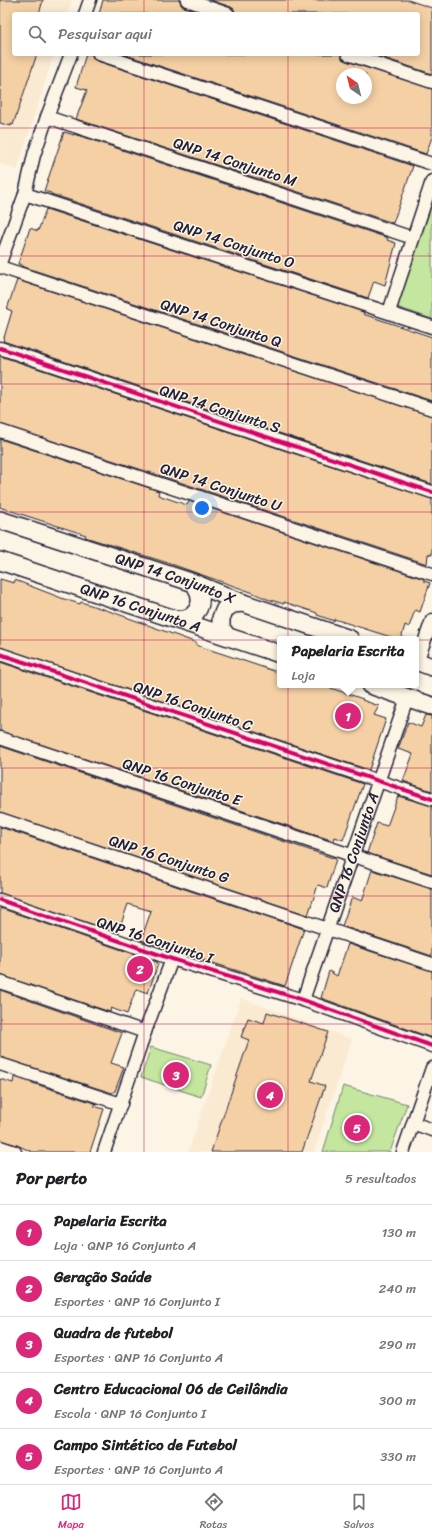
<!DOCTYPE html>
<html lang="pt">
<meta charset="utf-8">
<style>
:root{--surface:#fff;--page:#f2f2f2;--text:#202124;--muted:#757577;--line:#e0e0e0;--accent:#db2777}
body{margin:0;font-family:Sriracha,sans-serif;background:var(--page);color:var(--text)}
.compass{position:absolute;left:336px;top:68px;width:36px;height:36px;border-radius:50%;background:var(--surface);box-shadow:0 2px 10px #0003;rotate:325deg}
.you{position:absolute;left:202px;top:508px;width:14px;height:14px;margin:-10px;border:3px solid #fff;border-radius:50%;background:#1a73e8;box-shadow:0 0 0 6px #1a73e833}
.badge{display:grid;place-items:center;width:26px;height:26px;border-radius:50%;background:var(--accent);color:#fff;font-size:13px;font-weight:700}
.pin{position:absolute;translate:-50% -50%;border:2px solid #fff;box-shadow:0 1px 4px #0006}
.popup{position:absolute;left:277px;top:636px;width:142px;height:52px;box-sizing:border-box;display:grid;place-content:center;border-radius:4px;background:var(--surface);filter:drop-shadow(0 1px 3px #0005);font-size:13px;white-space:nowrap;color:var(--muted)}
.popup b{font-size:15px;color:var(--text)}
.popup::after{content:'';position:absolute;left:50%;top:100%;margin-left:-8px;border:8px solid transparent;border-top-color:var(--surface)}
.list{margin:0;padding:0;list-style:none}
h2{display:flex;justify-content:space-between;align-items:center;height:52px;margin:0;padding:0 16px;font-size:17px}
h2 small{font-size:13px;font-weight:400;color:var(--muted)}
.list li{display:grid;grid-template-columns:26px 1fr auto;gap:12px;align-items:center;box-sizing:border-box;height:56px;padding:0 16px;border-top:1px solid var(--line)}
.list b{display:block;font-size:15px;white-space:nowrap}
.list p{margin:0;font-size:13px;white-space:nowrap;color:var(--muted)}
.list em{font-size:13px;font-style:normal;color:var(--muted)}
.icon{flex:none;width:22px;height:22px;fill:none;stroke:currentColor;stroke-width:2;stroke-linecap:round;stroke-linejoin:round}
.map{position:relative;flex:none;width:432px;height:1152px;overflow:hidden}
.search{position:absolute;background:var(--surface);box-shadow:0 2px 10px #0003;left:12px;right:12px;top:12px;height:44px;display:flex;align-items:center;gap:10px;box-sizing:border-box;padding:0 14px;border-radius:4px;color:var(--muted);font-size:15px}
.sheet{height:332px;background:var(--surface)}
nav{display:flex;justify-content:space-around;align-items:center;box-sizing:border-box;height:56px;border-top:1px solid var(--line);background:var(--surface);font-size:11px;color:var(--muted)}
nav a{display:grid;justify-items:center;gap:2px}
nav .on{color:var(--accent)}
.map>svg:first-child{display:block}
</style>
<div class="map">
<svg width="432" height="1152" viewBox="0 0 432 1152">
<rect width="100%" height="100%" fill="#fcf5e5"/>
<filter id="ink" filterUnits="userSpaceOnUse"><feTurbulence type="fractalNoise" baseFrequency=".025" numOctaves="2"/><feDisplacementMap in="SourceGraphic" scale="8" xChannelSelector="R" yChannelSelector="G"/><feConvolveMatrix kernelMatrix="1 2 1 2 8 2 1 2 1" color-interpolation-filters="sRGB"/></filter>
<g filter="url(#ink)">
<g fill="#faead2">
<polygon points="0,0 72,0 67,14 14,14 14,54 54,54 17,170 0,164"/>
<polygon points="241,998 352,1039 314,1152 188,1152"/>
</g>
<g fill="#c4e69f" stroke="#73846d">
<polygon points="432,204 432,319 397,307"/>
<polygon points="151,1047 211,1065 201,1097 141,1077"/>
<polygon points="343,1086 407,1104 390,1152 323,1152"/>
</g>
<g fill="#f4d0a4" stroke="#22223b" fill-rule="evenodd">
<polygon points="0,0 43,0 39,14 14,14 14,54 37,54 13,125 11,124 11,126 0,123"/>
<polygon points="103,0 180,0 181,5 184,7 205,14 99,14"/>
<polygon points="210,0 408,0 432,8 432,74 372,54 418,54 418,14 235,14 234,9 231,7"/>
<polygon points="86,54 92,54 93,59 97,61 413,166 393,223 76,119 87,90 76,87"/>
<path d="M123,54h218l1,5 4,2 86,28v48l-6,17zM342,74h24v24h-24z"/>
<polygon points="64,132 74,135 74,134 388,238 387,240 396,243 385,285 374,281 368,298 51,194 51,193 44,191"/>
<polygon points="46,209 364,312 363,314 432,337 432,401 21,266 22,265 18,264 30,228 38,231"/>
<polygon points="17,280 432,416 432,484 3,341 12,311 7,309"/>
<polygon points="0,356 432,499 432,555 428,554 427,564 161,476 0,424"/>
<polygon points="0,439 159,491 158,495 187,505 189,501 424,579 424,581 430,583 420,612 415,610 409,627 405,625 401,639 397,639 334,619 334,621 317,615 317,613 284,602 284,604 267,599 251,592 168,563 85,537 86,535 2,508 0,507"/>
<polygon points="0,579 14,583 15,580 64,599 80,604 81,602 115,613 197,643 196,645 280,673 280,685 322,685 363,699 362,700 379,706 374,715 386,719 369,770 0,647"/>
<polygon points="0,662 363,784 343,840 335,837 334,841 0,731"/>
<polygon points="426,715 432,716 432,791 403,781 413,754 398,749 408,722 421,727"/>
<polygon points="0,746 336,859 327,888 318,885 308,915 0,812"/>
<polygon points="398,796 432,806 432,874 367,853 377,823 387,826"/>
<polygon points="0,827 304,929 285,986 141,940 151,911 128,904 118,933 0,893"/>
<polygon points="372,870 432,889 432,956 342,926 352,897 362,901"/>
<polygon points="0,908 157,962 158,964 148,993 136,989 127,1014 111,1008 110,1012 0,975"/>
<polygon points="348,944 432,971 432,1038 321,998 329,971 337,976"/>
<polygon points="0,990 122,1033 111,1063 124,1067 115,1091 112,1093 0,1057"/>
<polygon points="267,1012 328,1032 311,1081 325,1086 302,1152 211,1152 249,1040 241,1037 248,1018 264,1023"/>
<polygon points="14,1077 97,1104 94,1106 104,1109 90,1152 32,1152 17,1145 0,1140 0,1079 13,1083"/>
</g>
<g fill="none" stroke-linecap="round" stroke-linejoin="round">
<defs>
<g id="street">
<polyline points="187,0 228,14"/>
<polyline points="85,14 90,0"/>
<polyline points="99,54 432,164"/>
<polyline points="348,54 432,82"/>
<polyline points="47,117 413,238"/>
<polyline points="25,194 432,327"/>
<polyline points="0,263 25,194 34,155 47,117 71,54"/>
<polyline points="0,267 432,409"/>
<polyline points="389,312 432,181"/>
<polyline points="0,348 432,492"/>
<polyline points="0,431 432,574"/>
<polyline points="0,654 432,799"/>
<polyline points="417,662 432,620"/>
<polyline points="0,738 432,882"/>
<polyline points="0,819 432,964"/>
<polyline points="0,900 172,959 303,1000 432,1046"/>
<polyline points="0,982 145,1032"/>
<path id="s1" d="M303,1000l104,-302"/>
<polyline points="0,1064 121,1104"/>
<polyline points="413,1123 432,1130"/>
<polyline points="0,1147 15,1152"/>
<polyline points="104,1152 145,1032 172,959"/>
<polyline points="403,1152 432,1068"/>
</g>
<g id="secondary">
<path id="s2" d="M0,520l194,63 49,20 107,36"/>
<path id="s3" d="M0,561l280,93"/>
<path d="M179,620c4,-1 10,-2 13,-4 12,-10 9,-22 2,-33"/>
<polyline points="227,636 221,628 221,618 225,609 233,604 243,603"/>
<polyline points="416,661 432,667"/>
<polyline points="370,685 432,706"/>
</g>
</defs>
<use href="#street" stroke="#22223b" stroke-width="15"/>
<use href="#secondary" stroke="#22223b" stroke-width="20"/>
<use href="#street" stroke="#fcf5e5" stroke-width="12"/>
<use href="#secondary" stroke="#fcf5e5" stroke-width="17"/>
<defs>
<g id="cycleway">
<polyline points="0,348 432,492"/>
<polyline points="0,654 432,799"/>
<polyline points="0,900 172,959 303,1000 432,1046"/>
</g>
</defs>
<use href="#cycleway" stroke="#fcf5e5" stroke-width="6"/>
<use href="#cycleway" stroke="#d6006c" stroke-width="4"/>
</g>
</g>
<path fill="none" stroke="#c2185b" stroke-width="1" stroke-opacity="0.55" d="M144,0v14M288,0v14M144,54v1098M288,54v1098M0,128h432M0,256h432M0,384h432M0,512h432M0,640h432M0,768h432M0,896h432M0,1024h432"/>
<g text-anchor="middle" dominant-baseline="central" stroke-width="3" stroke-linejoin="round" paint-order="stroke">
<g font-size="15" fill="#22223b" stroke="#fcf5e5">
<text transform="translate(235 162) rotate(18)">QNP 14 Conjunto M</text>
<text transform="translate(234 244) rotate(18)">QNP 14 Conjunto O</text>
<text transform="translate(221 323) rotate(18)">QNP 14 Conjunto Q</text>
<text transform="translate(220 409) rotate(18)">QNP 14 Conjunto S</text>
<text transform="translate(221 487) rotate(18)">QNP 14 Conjunto U</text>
<text stroke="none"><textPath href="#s2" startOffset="185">QNP 14 Conjunto X</textPath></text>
<text stroke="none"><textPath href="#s3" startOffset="148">QNP 16 Conjunto A</textPath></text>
<text transform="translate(193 706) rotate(19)">QNP 16 Conjunto C</text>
<text transform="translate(182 782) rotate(18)">QNP 16 Conjunto E</text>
<text stroke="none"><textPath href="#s1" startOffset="156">QNP 16 Conjunto A</textPath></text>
<text transform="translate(169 859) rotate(18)">QNP 16 Conjunto G</text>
<text transform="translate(155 940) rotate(18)">QNP 16 Conjunto I</text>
</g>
</g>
</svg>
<svg class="compass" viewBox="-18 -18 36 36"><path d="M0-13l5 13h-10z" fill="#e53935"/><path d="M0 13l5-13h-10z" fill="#757577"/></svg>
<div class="you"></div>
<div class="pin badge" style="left:348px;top:716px">1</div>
<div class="popup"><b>Papelaria Escrita</b>Loja</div>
<div class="pin badge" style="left:140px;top:969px">2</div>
<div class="pin badge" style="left:176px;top:1075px">3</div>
<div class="pin badge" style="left:270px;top:1095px">4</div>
<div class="pin badge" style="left:357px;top:1128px">5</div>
<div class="search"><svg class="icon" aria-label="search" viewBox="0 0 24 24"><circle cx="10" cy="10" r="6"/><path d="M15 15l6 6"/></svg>Pesquisar aqui</div>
</div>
<section class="sheet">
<h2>Por perto<small>5 resultados</small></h2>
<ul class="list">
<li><span class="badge">1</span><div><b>Papelaria Escrita</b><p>Loja · QNP 16 Conjunto A</p></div><em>130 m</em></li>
<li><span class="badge">2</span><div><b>Geração Saúde</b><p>Esportes · QNP 16 Conjunto I</p></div><em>240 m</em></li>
<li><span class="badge">3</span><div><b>Quadra de futebol</b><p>Esportes · QNP 16 Conjunto A</p></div><em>290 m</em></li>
<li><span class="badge">4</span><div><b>Centro Educacional 06 de Ceilândia</b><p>Escola · QNP 16 Conjunto I</p></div><em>300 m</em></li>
<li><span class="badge">5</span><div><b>Campo Sintético de Futebol</b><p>Esportes · QNP 16 Conjunto A</p></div><em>330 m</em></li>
</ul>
</section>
<nav>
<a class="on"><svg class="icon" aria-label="map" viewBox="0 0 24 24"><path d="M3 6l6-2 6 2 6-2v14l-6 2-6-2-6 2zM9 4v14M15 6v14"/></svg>Mapa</a>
<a><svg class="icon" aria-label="directions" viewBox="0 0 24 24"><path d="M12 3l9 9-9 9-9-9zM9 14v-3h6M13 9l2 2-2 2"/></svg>Rotas</a>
<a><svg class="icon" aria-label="saved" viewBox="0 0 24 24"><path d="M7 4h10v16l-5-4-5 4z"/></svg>Salvos</a>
</nav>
